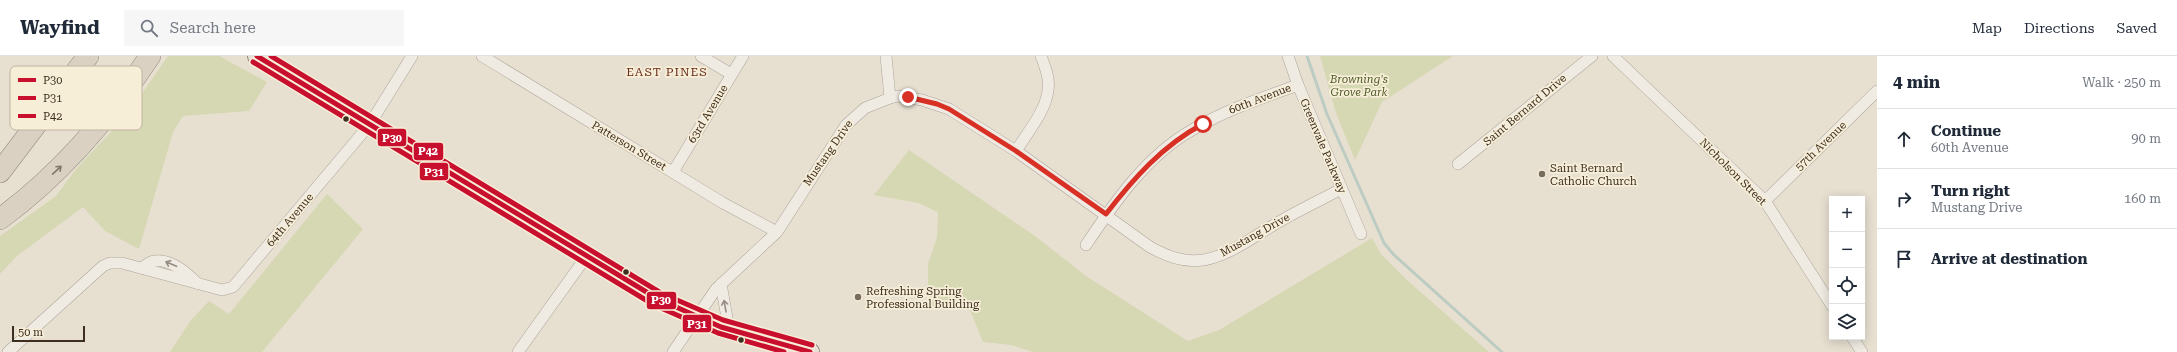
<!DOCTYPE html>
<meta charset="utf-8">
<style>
:root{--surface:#fff;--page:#f6f6f7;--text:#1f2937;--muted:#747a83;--line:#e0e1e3}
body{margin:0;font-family:"Roboto Serif",serif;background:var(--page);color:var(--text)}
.controls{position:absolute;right:12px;bottom:12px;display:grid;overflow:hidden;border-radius:0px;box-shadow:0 2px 10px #0003}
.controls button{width:36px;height:36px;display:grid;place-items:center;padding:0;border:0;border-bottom:1px solid var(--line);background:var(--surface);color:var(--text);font:20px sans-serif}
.scale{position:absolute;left:12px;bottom:10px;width:73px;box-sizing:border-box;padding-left:4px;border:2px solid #3d2e20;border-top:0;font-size:11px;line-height:14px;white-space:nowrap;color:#3d2e20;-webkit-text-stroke:3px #f7eed8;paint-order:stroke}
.stop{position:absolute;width:12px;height:12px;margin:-9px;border:3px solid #d93025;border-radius:50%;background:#fff}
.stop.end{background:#d93025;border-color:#fff;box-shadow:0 1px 4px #0008}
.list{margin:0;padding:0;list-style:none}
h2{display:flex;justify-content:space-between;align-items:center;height:52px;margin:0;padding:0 16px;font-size:17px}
h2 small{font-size:13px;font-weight:400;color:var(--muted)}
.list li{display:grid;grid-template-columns:26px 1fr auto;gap:12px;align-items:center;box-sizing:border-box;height:60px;padding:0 16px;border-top:1px solid var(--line)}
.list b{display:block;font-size:15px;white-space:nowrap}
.list p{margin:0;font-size:13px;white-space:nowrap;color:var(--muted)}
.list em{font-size:13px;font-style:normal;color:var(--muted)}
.icon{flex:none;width:22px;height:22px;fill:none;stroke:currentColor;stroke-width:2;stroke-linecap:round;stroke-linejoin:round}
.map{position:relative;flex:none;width:1877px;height:296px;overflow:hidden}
header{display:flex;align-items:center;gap:24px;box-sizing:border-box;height:56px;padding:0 20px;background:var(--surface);border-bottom:1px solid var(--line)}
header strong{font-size:19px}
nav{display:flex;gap:22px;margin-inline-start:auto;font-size:14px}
.search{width:280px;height:36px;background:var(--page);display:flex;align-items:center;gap:10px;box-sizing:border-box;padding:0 14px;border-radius:0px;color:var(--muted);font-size:15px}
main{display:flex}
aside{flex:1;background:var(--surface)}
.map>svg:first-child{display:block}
</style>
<header>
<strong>Wayfind</strong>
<div class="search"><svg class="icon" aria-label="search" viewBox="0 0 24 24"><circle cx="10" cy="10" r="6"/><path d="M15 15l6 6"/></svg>Search here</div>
<nav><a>Map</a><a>Directions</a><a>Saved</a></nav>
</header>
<main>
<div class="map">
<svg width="1877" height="296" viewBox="0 0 1877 296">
<rect width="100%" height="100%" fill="#e7e0d1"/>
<g fill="#d6d7b3">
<polygon points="168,0 219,0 267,26 249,55 183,60 173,76 139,193 105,175 83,151 17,200 0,218 0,180 56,140 76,113 109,78 141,39"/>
<polygon points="1320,0 1453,0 1382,46 1355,104 1336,57"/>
<polygon points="909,94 1035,180 1086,220 1188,285 1219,274 1372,182 1381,198 1408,225 1489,296 1033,296 1011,289 983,286 970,254 928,250 928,208 937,181 938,156 918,147 874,139"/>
<polygon points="327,138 363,173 262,296 170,296 191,264 209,245 229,258"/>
</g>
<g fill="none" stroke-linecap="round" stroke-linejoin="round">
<polyline stroke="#bcccc2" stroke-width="3" points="1307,0 1327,58 1384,187 1394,199 1502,296"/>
<defs>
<g id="minor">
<polyline points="482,0 723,147 777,176"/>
<polyline points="701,0 731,18"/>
<polyline points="886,0 890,42"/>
<polyline points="1288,0 1298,29 1361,178"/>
<polyline points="1613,0 1765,145 1832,250"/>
<path d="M1016,95c11,-18 30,-40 32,-61 2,-12 -3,-23 -7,-34"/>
<polyline points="1458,108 1592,0"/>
<polyline points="673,116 743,0"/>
<polyline points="1765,145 1877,35"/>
<path d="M1086,189c28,-42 60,-89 106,-115 33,-20 70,-32 106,-45"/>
<path d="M141,212c4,-2 9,-7 14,-7 16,-2 31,11 42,22"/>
<polyline points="721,228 729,273"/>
<polyline points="1852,281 1862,296"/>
<polyline points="8,296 103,210 110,207 122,207 222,234 233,231 370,68 412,0"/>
<polyline points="518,296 586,201"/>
<path d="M673,296l43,-63 61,-57 69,-107 19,-17 25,-10 8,-2 24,4 27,9 67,42 134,96c17,9 33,16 53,13 27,-4 52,-25 76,-38 20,-12 42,-22 62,-33"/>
</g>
<polyline id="primary" points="257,0 658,243 721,271 810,296"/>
<g id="motorway">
<polyline points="0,116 88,0"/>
<path d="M0,163c60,-44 109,-101 150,-163"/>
</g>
</defs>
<use href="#minor" stroke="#ada599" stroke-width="12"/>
<use href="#primary" stroke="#928b80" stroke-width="20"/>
<use href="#motorway" stroke="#928b80" stroke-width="22"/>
<use href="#minor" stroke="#efebe3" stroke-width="11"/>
<use href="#primary" stroke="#e6e1d4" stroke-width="18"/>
<use href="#motorway" stroke="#dad1c2" stroke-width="21"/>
<defs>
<polyline id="bus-1" points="257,0 658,243 721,271 810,296"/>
<polyline id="bus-2" points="253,6 654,249 718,277 784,296"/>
<polyline id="bus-3" points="271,0 661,237 723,264 812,289"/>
</defs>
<use href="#bus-1" stroke="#f7eed8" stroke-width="8"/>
<use href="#bus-2" stroke="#f7eed8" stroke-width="8"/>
<use href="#bus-3" stroke="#f7eed8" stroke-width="8"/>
<use href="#bus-1" stroke="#c8102e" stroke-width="5"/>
<use href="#bus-2" stroke="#c8102e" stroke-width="5"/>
<use href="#bus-3" stroke="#c8102e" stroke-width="5"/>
</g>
<defs><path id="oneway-shaft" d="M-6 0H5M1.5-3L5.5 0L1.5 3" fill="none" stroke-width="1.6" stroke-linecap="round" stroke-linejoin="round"/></defs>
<use stroke="#847769" href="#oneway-shaft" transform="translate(57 114) rotate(-43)"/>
<g stroke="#968c82">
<use href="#oneway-shaft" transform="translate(171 208) rotate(-157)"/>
<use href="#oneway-shaft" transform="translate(725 250) rotate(-100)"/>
</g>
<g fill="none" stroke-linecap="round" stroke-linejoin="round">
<path stroke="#d93025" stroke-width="5" d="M908,41l29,7 12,5 67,42 90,63c27,-35 57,-69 97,-90"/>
</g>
<g fill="#3d2e20" stroke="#f7eed8" stroke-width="1.5">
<circle cx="346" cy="63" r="3.5"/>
<circle cx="626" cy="216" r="3.5"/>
<circle cx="741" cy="284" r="3.5"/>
</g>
<g fill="#786c5e" stroke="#f7eed8" stroke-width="1.5">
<circle cx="1542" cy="118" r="4"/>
<circle cx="858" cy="241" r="4"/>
</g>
<g text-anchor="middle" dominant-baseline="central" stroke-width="3.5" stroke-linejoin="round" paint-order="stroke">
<g font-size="11" font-style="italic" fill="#4d5a26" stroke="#f7eed8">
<text x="1359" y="23">Browning's<tspan x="1359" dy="13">Grove Park</tspan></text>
</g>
<g font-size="11" fill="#3d2e20" stroke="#f7eed8">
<text transform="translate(1260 43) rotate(-21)">60th Avenue</text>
<text transform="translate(1525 54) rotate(-40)">Saint Bernard Drive</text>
<text transform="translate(708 58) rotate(-59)">63rd Avenue</text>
<text transform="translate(629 90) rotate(31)">Patterson Street</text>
<text transform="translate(1323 90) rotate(67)">Greenvale Parkway</text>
<text transform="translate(1821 90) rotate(-44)">57th Avenue</text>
<text transform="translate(828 97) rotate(-55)">Mustang Drive</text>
<text transform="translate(1733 116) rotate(45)">Nicholson Street</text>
<text transform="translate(290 164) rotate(-50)">64th Avenue</text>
<text transform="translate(1255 179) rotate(-29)">Mustang Drive</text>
</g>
<g font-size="11" fill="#3d2e20" stroke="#f7eed8" text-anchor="start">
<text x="1550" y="112">Saint Bernard<tspan x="1550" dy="13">Catholic Church</tspan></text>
<text x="866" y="235">Refreshing Spring<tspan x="866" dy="13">Professional Building</tspan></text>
</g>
<g font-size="12" letter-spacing="1" fill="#6b2e1e" stroke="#f7eed8">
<text x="667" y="16">EAST PINES</text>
</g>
</g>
<rect x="10" y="10" width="132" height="64" rx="6" fill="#f7eed8" stroke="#bfb4a1" stroke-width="1"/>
<rect x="18" y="22" width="18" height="4" fill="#c8102e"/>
<rect x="18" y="40" width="18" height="4" fill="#c8102e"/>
<rect x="18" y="58" width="18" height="4" fill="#c8102e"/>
<g font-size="11" fill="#3d2e20">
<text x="43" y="28">P30</text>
<text x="43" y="46">P31</text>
<text x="43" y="64">P42</text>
</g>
<g stroke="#f7eed8" stroke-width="1.5">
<rect x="377" y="72" width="30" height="19" rx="4" fill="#c8102e"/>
<rect x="413" y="86" width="31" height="19" rx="4" fill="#c8102e"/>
<rect x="419" y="106" width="30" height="19" rx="4" fill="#c8102e"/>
<rect x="646" y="235" width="31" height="19" rx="4" fill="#c8102e"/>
<rect x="682" y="258" width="30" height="19" rx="4" fill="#c8102e"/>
</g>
<g font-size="11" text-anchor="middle" font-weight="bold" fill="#fff">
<text x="392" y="86">P30</text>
<text x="428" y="99">P42</text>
<text x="434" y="120">P31</text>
<text x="661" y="248">P30</text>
<text x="697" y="272">P31</text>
</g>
</svg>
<div class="controls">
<button>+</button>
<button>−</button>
<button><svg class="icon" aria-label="locate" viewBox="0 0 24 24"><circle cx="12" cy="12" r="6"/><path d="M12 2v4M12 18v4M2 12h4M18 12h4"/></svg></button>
<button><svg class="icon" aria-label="layers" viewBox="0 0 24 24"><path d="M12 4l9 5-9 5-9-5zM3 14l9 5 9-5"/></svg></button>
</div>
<div class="scale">50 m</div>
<div class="stop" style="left:1203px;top:68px"></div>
<div class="stop end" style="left:908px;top:41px"></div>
</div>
<aside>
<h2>4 min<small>Walk · 250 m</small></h2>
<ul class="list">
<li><svg class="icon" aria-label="ahead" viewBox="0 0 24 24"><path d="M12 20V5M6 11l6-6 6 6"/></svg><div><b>Continue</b><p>60th Avenue</p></div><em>90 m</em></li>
<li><svg class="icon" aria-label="right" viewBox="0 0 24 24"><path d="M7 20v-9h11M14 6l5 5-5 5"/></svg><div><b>Turn right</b><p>Mustang Drive</p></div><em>160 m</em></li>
<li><svg class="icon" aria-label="arrive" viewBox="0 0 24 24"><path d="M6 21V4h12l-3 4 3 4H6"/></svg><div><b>Arrive at destination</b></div></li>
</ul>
</aside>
</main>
